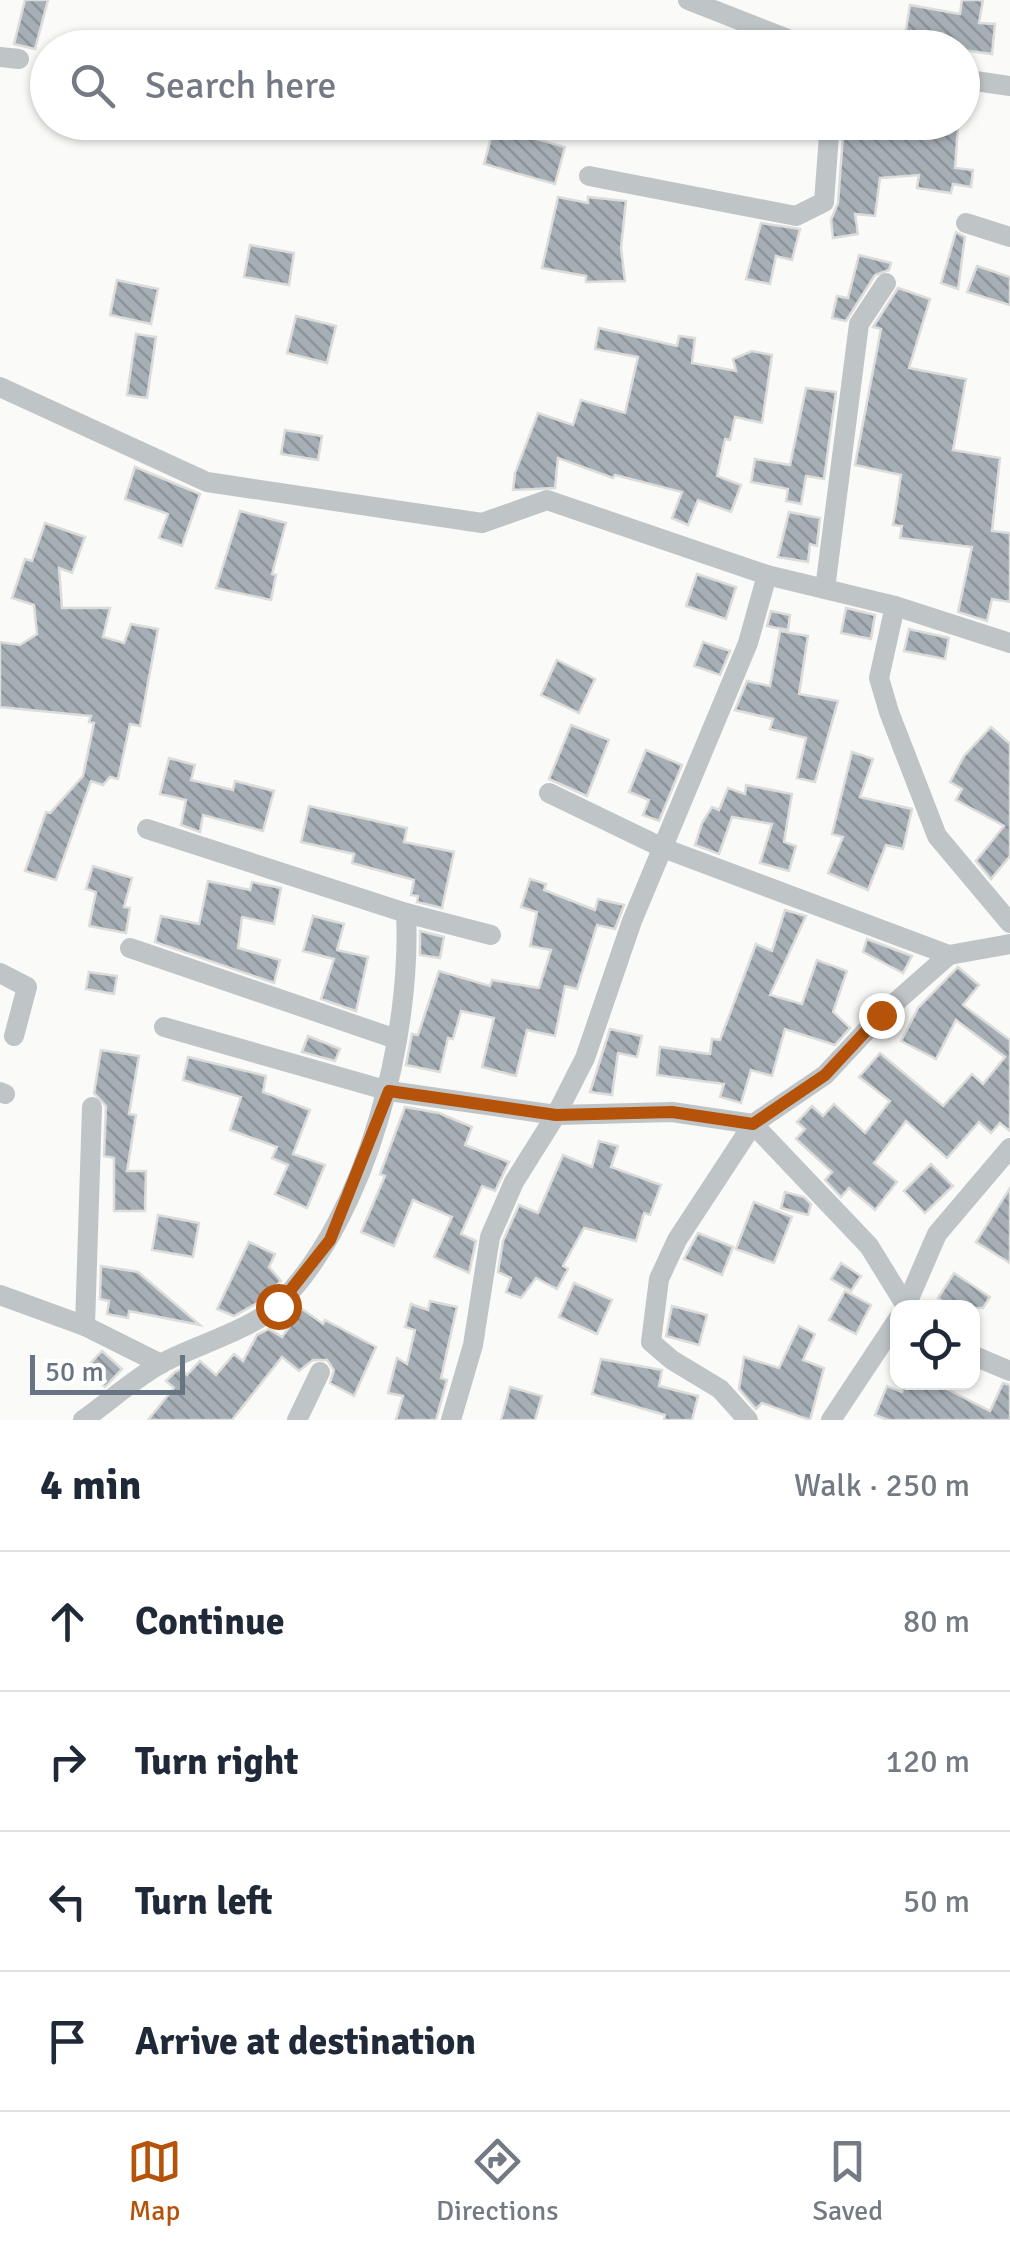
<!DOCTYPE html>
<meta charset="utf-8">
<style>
:root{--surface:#fff;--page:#f2f2f3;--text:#1f2937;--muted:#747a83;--line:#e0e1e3;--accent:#b45309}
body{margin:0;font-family:Signika,sans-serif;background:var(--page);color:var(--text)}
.controls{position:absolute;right:30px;bottom:30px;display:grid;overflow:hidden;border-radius:20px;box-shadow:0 2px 8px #0004}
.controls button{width:90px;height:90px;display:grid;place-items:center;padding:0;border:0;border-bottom:2px solid var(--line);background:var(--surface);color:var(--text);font:50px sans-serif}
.scale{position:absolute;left:30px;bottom:25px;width:155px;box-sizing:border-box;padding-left:10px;border:5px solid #667581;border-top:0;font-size:28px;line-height:35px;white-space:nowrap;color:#667581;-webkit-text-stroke:8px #fff;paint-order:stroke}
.stop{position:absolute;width:30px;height:30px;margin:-22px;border:8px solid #b45309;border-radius:50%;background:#fff}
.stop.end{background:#b45309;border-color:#fff;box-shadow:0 2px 10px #0008}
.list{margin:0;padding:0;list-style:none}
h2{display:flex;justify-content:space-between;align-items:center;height:130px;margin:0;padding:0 40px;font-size:42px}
h2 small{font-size:32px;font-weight:400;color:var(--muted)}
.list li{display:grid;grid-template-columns:65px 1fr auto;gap:30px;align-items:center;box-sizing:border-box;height:140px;padding:0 40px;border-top:2px solid var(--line)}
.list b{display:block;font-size:38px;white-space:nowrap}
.list em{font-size:32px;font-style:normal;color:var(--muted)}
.icon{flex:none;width:55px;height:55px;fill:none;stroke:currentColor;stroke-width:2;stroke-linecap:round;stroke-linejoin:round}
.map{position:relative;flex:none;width:1010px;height:1420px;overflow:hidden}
.search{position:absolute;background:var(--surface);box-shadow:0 2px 8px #0004;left:30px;right:30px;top:30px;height:110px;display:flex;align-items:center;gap:25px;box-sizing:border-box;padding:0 35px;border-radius:55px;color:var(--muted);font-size:38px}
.sheet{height:690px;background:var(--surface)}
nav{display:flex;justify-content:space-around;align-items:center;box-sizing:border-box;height:140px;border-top:2px solid var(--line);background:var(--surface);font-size:28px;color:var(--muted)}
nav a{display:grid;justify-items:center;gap:5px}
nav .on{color:var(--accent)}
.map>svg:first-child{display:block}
</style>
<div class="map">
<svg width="1010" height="1420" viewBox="0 0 1010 1420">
<defs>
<pattern id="building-back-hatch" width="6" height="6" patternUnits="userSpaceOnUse" patternTransform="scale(2.5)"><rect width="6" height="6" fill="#a6afb5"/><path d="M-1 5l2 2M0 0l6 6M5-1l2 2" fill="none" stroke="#8b9399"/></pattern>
</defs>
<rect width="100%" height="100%" fill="#fafaf8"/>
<g fill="url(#building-back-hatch)" stroke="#dcdcda" stroke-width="2.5">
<polygon points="25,0 48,0 35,49 14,44"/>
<polygon points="962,0 983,0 979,23 995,24 992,54 904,42 910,5 960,14"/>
<polygon points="844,122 954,122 958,127 955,168 973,170 971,187 953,184 951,193 917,188 919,175 880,178 875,216 855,214 858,234 833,238 831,220 838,203"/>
<polygon points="494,127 565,147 555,184 484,164"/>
<polygon points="558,197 588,203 588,197 626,201 621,248 625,281 586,282 586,276 542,268"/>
<polygon points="761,223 800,229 792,260 776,256 770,284 746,279"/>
<polygon points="956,232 965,237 958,289 941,283"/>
<polygon points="250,245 294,253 289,285 244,277"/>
<polygon points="859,255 891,263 889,270 875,275 846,321 832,318 837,296 848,298"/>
<polygon points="977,266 1010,277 1010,305 967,292"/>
<polygon points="117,280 158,289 151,324 110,315"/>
<polygon points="898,288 930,299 909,368 966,379 953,450 1000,458 992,531 1010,533 1010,602 992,599 987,621 958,612 972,547 900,538 902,526 893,525 901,475 855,465 881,329 873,327"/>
<polygon points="296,316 336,326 327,363 287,353"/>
<polygon points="599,328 677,346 679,336 695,338 692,363 736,371 733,359 752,351 772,355 762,423 735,417 730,440 725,439 717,476 741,485 731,512 698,500 688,525 672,518 682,492 615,475 613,478 558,458 555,488 513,490 515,473 538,413 573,425 581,400 625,413 638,357 595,349"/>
<polygon points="136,334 156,337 147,398 127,395"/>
<polygon points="806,388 836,392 824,479 806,476 801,504 786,501 788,489 751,482 755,459 790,465"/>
<polygon points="285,430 322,436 318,460 281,454"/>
<polygon points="135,467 200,494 182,546 159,538 168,514 125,499"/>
<polygon points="240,511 286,523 272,574 276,575 271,600 216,588"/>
<polygon points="789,512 820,518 817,546 810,544 808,562 778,557"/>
<polygon points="45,523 85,537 72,573 59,568 62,608 110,608 103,637 124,643 131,624 158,629 140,726 130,724 118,779 110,777 103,785 91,781 56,880 25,871 46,812 50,813 83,776 94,723 89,722 91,716 0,707 0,642 20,645 37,634 34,605 12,598 25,559 32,561"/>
<polygon points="697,574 736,587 726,619 686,606"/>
<polygon points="846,608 875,615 871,639 841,633"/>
<polygon points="771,611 790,615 788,630 767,626"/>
<polygon points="909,629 949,638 945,659 904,651"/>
<polygon points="780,631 808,636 799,694 838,701 815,782 797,778 806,738 770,729 773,719 735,710 747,681 770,686"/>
<polygon points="703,642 730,651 720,675 694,666"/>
<polygon points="557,660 595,679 579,713 541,695"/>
<polygon points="571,725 609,740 587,796 549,779"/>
<polygon points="991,727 1010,744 1010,856 991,879 976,861 1004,826 956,800 962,789 950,782 964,756"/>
<polygon points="646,750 682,765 659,821 643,815 649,800 629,792"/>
<polygon points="852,752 873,759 860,797 912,809 903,849 886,845 868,890 828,873 843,837 832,834"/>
<polygon points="169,758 195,765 191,780 233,790 235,781 274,791 263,831 203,815 200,832 181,825 186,800 160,794"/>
<polygon points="746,785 792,794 784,842 796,846 789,871 760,863 772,824 732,817 719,854 695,845 702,823 712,807 719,810 728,788 745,794"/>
<polygon points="309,806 407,828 404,842 454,852 442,908 417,902 418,896 411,895 414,880 352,863 354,854 301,842"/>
<polygon points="93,866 132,878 124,907 130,908 126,933 89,926 96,892 86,889"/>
<polygon points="530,879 546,884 544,890 595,910 598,899 624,905 615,929 597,925 577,989 565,986 555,1036 527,1030 516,1076 482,1067 494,1018 461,1011 453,1039 448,1038 440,1072 406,1065 412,1034 418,1035 439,971 490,986 492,980 539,988 551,950 530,946 537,912 521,907"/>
<polygon points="208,881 250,890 252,882 281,888 274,924 242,917 238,948 280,960 274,983 155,942 161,916 199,924"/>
<polygon points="785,910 806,916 770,995 802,1004 817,960 847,971 833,1012 850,1028 835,1045 785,1029 772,1076 751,1070 741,1103 720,1097 724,1084 657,1075 660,1047 710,1054 712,1039 720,1040 756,944 772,951"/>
<polygon points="313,916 344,924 337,950 368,957 356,1011 321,999 334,959 303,951"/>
<polygon points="420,931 444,937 440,958 420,955"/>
<polygon points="867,939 912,956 903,973 863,952"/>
<polygon points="958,967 979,985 963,1005 1010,1040 1010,1131 1000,1123 991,1133 979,1122 947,1158 906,1121 874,1163 897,1182 875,1210 849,1188 841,1197 825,1180 832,1172 796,1139 805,1129 797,1122 812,1106 823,1116 834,1104 865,1133 890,1101 859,1077 880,1053 943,1106 972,1074 983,1084 1005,1057 956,1020 936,1059 901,1041 918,1008"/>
<polygon points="89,972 117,976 114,994 86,989"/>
<polygon points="610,1029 642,1036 637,1057 618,1053 612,1095 590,1092"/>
<polygon points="308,1036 340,1049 335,1061 302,1052"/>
<polygon points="101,1050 139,1056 129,1114 136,1115 127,1171 146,1171 145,1211 114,1211 114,1158 104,1156 106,1106 94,1093"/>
<polygon points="188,1057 266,1076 263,1092 310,1110 293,1154 325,1165 307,1208 275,1194 288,1165 272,1158 277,1147 230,1130 241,1097 183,1080"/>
<polygon points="405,1107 439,1113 472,1127 465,1145 509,1162 495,1191 482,1186 461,1234 476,1241 469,1273 434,1257 452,1217 413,1200 394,1246 361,1232 385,1176 380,1174"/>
<polygon points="599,1141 618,1146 611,1167 661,1185 650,1215 644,1213 636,1241 584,1228 563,1266 568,1269 557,1289 536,1278 521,1298 506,1292 511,1278 498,1272 503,1241 519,1205 538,1213 563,1155 592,1167"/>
<polygon points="931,1164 953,1186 925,1213 904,1191"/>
<polygon points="1010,1188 1010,1263 976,1242"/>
<polygon points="785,1192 804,1197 811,1204 808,1215 781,1208"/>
<polygon points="754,1202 792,1217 774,1263 736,1249"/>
<polygon points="158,1215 199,1223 193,1257 152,1250"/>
<polygon points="698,1233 733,1247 722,1275 684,1259"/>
<polygon points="249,1242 275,1254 269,1267 281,1281 261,1301 234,1316 217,1309"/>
<polygon points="841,1263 861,1276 851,1291 831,1279"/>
<polygon points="101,1266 138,1272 200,1325 129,1311 128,1318 107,1314 109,1301 100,1299"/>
<polygon points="954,1273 990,1297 983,1308 952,1308 938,1298"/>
<polygon points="574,1283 612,1300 597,1334 559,1317"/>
<polygon points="845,1291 871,1305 856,1334 829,1320"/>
<polygon points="430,1301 457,1307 441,1378 447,1380 436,1420 396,1420 403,1396 388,1393 397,1358 407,1364 415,1330 405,1327 411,1304 428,1310"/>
<polygon points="672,1306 707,1315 699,1345 666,1336"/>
<polygon points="302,1309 323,1324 325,1320 376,1347 354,1396 330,1383 334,1370 327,1360 313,1360 299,1371 282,1357 232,1420 148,1420 174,1388 166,1381 175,1372 181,1369 187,1375 200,1361 216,1375 234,1354 243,1361 257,1335 269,1329 282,1337"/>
<polygon points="799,1326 815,1334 803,1360 824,1368 810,1420 762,1403 756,1409 739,1389 744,1357 779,1368"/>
<polygon points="102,1351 122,1369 105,1387 85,1369"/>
<polygon points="601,1359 662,1370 659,1386 698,1396 692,1420 664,1420 665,1415 592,1394"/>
<polygon points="906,1382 933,1382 990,1411 1003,1383 1010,1385 1010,1420 888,1420 875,1415 887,1386 902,1392"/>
<polygon points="510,1387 542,1396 535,1420 501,1420"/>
</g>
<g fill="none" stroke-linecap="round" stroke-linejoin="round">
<g stroke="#bfc4c7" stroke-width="20">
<polyline points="688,0 811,48"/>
<polyline points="0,57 19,59"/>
<polyline points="962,79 1010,86"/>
<polyline points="589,176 796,216 824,202 830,122"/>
<polyline points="966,223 1010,237"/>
<polyline points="0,387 207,482 482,523 547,500 767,575 895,606 1010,643"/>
<polyline points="825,589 859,324 886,283"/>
<polyline points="895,606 879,678 889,712 937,836 1010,923"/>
<polyline points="549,793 663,848 949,955"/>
<polyline points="147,829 406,913 491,935"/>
<polyline points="130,948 396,1039"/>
<polyline points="0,973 27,987 14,1036"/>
<polyline points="164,1027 389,1091 556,1115 672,1112 753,1124 869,1246 906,1306"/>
<polyline points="0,1092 5,1094"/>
<polyline points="92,1107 85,1326 161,1364"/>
<polyline points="0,1295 85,1326"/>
<polyline points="905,1308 937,1234 1010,1148"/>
<polyline points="972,1355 1010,1371"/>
<path d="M83,1420c27,-19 53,-43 81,-58 33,-17 91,-34 116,-59 88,-89 132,-268 126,-390"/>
<polyline points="297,1420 320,1372"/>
<polyline points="451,1420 473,1345 490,1237 514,1182 556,1115 585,1058 632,921 748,643 767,575"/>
<polyline points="748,1420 720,1389 672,1360 651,1342 659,1279 677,1240 753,1124 825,1075 881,1015 949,955 1010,944"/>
<polyline points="831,1420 898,1319"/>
</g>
</g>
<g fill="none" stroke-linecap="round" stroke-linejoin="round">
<polyline stroke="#b45309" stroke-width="12" points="278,1306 330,1240 389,1091 556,1115 672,1112 753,1124 825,1075 881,1015"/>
</g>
</svg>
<div class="controls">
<button><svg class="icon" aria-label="locate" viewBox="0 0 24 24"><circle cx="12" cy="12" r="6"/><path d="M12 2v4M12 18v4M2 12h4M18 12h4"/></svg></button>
</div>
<div class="scale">50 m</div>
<div class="stop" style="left:278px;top:1306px"></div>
<div class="stop end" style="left:881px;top:1015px"></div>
<div class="search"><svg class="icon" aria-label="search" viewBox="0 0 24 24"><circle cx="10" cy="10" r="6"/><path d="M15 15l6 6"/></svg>Search here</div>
</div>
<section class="sheet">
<h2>4 min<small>Walk · 250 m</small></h2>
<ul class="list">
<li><svg class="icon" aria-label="ahead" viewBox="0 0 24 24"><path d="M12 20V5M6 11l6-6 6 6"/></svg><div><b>Continue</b></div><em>80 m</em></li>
<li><svg class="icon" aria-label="right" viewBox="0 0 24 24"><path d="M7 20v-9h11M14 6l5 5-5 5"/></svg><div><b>Turn right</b></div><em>120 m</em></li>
<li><svg class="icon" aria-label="left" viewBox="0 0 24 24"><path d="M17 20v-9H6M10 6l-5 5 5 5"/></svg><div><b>Turn left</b></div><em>50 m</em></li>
<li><svg class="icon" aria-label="arrive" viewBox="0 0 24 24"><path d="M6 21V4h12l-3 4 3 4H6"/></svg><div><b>Arrive at destination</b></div></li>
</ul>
</section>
<nav>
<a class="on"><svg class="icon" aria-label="map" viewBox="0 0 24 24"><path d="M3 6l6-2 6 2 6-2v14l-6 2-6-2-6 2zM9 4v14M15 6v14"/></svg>Map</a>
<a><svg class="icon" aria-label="directions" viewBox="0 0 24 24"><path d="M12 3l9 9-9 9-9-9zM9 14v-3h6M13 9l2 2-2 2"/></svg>Directions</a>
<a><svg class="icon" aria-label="saved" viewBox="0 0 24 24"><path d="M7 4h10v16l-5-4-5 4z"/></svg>Saved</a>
</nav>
